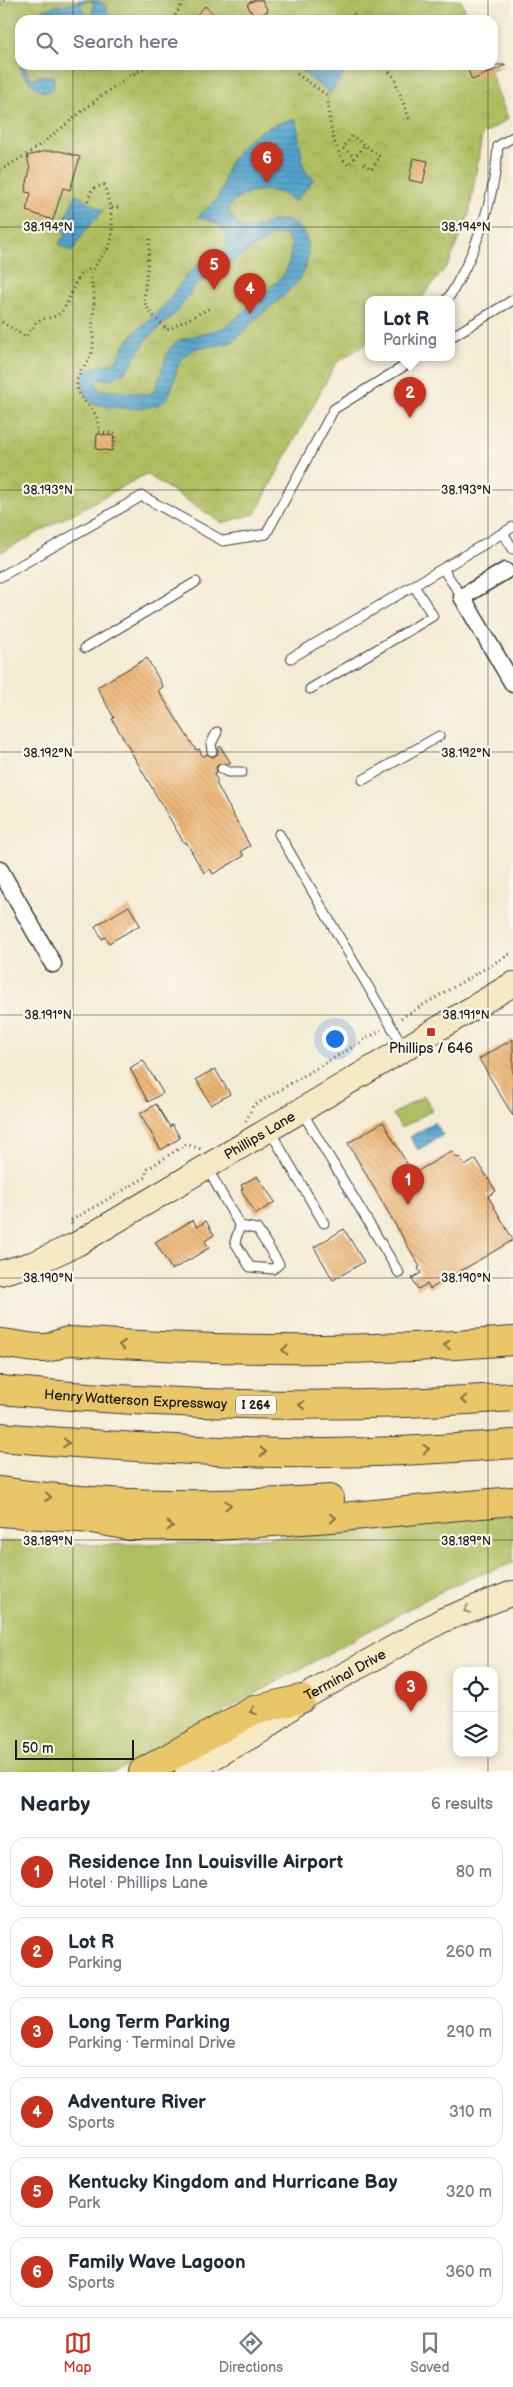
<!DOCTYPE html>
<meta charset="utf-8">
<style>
:root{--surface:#fff;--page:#f6f6f7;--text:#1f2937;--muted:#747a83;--line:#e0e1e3;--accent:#c8321e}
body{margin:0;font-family:"Balsamiq Sans",sans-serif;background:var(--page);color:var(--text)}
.controls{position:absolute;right:15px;bottom:15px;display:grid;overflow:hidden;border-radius:10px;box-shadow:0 2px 8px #0003}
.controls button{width:45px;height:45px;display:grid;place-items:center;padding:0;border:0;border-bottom:1px solid var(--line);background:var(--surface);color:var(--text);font:25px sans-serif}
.scale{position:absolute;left:15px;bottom:12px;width:119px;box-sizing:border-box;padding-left:5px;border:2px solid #1c1c1c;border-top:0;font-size:14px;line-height:18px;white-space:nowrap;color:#1c1c1c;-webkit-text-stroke:4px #fbf7ec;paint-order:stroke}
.you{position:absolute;left:334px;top:1038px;width:18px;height:18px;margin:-12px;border:4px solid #fff;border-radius:50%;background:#1a73e8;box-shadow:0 0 0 8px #1a73e833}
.badge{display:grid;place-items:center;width:32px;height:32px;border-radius:50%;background:var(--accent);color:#fff;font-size:16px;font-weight:700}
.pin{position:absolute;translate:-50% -41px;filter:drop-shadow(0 1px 2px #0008)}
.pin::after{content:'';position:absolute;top:26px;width:18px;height:15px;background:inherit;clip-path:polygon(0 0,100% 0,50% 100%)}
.popup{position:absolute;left:365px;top:296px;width:90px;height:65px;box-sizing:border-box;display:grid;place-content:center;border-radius:10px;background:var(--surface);filter:drop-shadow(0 1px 4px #0005);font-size:16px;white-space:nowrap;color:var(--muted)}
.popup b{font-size:19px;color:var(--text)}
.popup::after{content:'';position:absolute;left:50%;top:100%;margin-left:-10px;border:10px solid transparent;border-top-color:var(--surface)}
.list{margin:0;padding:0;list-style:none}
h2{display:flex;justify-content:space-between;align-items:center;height:65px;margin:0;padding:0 20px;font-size:21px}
h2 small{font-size:16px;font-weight:400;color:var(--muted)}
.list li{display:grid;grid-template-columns:32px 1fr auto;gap:15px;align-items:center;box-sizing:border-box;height:70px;margin:0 10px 10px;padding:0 10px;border:1px solid var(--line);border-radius:15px}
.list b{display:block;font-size:19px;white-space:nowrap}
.list p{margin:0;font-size:16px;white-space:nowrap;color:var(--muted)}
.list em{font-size:16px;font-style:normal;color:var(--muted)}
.icon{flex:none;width:28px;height:28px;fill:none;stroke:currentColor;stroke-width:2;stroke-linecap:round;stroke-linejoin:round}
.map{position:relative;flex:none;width:513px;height:1772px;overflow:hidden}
.search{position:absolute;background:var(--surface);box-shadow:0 2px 8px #0003;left:15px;right:15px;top:15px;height:55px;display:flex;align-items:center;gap:12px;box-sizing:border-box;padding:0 18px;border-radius:15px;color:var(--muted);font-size:19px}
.sheet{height:545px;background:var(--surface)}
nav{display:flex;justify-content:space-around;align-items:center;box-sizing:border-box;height:70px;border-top:1px solid var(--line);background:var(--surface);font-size:14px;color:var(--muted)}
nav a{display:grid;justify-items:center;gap:2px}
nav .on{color:var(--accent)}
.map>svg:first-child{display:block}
</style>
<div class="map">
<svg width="513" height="1772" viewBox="0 0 513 1772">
<defs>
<pattern id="park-crowns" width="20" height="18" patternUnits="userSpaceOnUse" patternTransform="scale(1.25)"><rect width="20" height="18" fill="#afbe61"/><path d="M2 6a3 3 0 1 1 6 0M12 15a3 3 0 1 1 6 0" fill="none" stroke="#96a354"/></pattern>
<pattern id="water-rules" width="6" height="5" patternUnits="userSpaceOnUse" patternTransform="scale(1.25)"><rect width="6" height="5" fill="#52a3cc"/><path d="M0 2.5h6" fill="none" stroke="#4384a5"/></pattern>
<pattern id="building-back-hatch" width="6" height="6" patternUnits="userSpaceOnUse" patternTransform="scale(1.25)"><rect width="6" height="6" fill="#ecb371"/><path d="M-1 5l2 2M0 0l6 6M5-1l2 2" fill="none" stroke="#ca9961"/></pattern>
</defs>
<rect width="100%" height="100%" fill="#fbf7ec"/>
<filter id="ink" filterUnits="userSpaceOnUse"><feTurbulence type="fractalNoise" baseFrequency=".02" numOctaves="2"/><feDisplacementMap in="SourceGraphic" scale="10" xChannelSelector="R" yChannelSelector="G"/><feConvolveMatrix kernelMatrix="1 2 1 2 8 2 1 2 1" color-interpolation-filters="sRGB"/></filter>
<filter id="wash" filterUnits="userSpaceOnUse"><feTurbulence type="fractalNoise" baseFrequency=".0096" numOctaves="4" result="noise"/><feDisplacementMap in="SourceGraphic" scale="20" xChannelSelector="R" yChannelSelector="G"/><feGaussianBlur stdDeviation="1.12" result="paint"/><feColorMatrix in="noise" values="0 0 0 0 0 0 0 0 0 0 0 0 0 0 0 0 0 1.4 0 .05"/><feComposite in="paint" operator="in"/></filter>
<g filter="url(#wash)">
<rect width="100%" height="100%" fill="#f4ebd4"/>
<g fill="#afbe61" stroke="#666d3e">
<polygon points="424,1096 433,1110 401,1128 393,1114"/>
<polygon points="513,1515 513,1563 458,1583 428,1598 115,1772 0,1772 0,1541 104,1545 217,1542"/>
</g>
<polygon fill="url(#park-crowns)" stroke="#666d3e" points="0,0 461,0 469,20 20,20 20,65 488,65 508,119 482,135 469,215 449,263 421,299 369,299 369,342 336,363 255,514 222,523 146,474 0,553"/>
<g fill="url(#water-rules)" stroke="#376074" fill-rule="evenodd">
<path d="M81,0c16,0 29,1 28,20h-19l4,-15 -2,-4h-6l-6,4 8,11 -1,2 -54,2c14,-20 32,-11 48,-20z"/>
<path d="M20,65h5l2,8 7,6 5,-3h15v13c-4,1 -8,4 -12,2 -9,-3 -20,-17 -22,-26z"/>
<polygon points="307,65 312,67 314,65 341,65 348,70 330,93 302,72"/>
<path d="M296,119l7,46 3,7 8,7 -19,23c-18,-17 -52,-15 -67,6 18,44 39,0 66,16 6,3 12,11 13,18 8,35 -27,57 -49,75 -9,7 -16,18 -25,24 -14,7 -32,3 -44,11 -18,10 -11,43 -29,52 -19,8 -49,4 -68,-1 -11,-10 -12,-22 -4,-33 9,-5 22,-4 29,-11 4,-4 5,-11 9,-16 10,-14 24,-23 35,-35 13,-12 20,-30 34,-41 9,-7 27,-12 31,-22 6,-17 -17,-26 -29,-28 7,-6 17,-13 22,-22 5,-8 4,-18 8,-26 13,-29 38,-45 69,-50zM273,235h12l7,9 -4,22 -5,10 -49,44 -10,8 -45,12 -6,5 -5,6 -12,37 -7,6 -50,-4 -3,-8 3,-3h13l13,-8 5,-5 17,-27 29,-26 19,-27z"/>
<polygon points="76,194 103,211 85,231 72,252 59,244 66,233 60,229"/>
<polygon points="435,1122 443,1135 418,1150 410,1137"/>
</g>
<g id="blocks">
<g fill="url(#building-back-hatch)">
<polygon points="255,0 262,0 268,11 254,18 247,4"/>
<polygon points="205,6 220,20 192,20"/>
<polygon points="466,65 506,65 472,80"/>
<polygon points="46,151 60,151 80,157 70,190 63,188 53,220 26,211 31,193 25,192 30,169 27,156"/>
<polygon points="413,158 428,161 423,183 409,180"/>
<polygon points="97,434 114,436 112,451 96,449"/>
<polygon points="147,658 163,687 158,690 196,750 199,749 203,757 207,754 213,757 218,754 218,748 220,746 231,763 219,764 216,767 217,772 214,774 218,782 216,783 250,846 241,851 244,856 213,874 210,869 204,873 186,842 184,843 112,719 114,718 97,687"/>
<polygon points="129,906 140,925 109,943 105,937 102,939 95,926"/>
<polygon points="513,1039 513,1116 479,1059"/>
<polygon points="143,1060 163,1093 148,1102 130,1068"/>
<polygon points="215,1069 230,1094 211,1105 196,1079"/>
<polygon points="156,1104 170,1127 172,1124 180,1138 161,1150 140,1114"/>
<polygon points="383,1122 413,1174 452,1151 457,1158 460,1157 465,1166 476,1159 496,1191 488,1196 513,1240 430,1289 427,1284 418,1289 412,1278 421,1273 418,1268 420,1267 348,1143"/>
<polygon points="257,1176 275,1202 256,1214 241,1190 243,1189 241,1185"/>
<polygon points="193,1220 197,1227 206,1221 214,1235 205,1241 209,1248 172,1270 155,1242"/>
<polygon points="344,1229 364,1262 333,1280 314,1247"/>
</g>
</g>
</g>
<g filter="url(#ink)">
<use href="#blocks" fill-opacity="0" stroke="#3c3b38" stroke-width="1"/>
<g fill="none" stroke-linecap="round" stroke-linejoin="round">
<defs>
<g id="service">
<path d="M447,299c6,-6 9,-15 14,-23 21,-41 34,-84 37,-130l15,-9"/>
<polyline points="451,337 513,300"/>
<polyline points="503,533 513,549"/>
<polyline points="443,569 462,597"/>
<polyline points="0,577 142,496 223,541 266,534 334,409 419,357"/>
<polyline points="85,648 196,582"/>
<polyline points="291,658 513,527"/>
<polyline points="310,689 433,616 414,586"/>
<polyline points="212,751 211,744 217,732"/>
<polyline points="222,769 228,772 242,772"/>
<polyline points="363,780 439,736"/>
<polyline points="279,834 404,1048"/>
<polyline points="302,1112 399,1273"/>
<polyline points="270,1131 324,1223"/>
<polyline points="207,1168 240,1226 257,1229 279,1264 273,1269 250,1267 235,1242 240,1226"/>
</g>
<g id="minor">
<polyline points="505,571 462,597 513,684"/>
<polyline points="0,870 53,964"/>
</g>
<g id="secondary">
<path id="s1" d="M0,1273l35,-10 42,-19 436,-260"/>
<path id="s2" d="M187,1772l79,-44 35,-29 142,-79 70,-27"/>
</g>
<g id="motorway">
<path d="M0,1343c14,1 31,6 45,5 9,0 16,-7 25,-7 148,10 295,12 443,0"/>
<path id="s3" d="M0,1390c171,16 341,20 513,7"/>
<path d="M0,1437c94,8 187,14 281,16 77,1 155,-3 232,-9"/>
<path d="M0,1491c110,16 220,16 330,8"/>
<polyline points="0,1512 92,1519 130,1526 216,1526 331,1518 513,1501"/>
<polyline points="143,1772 254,1710 301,1699"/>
</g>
</defs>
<use href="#service" stroke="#3c3b38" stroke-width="11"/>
<use href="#minor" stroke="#3c3b38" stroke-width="19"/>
<use href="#secondary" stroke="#3c3b38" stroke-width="26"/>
<use href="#motorway" stroke="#3c3b38" stroke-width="30"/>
<g stroke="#3c3b38" stroke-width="3" stroke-dasharray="1 4" stroke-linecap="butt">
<polyline points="0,4 5,0"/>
<polyline points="354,13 359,20"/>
<polyline points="173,20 184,0"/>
<polyline points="382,65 394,77 410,121"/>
<path d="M297,74l31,22c0,22 4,54 20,69l17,-20 15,12 -9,12 -10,-8"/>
<polyline points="352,155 343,148 352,136 365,145"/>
<path d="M0,170c55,-28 90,-74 145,-102l2,-3"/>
<path d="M88,201l4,-12 12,-4c5,15 12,43 6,59 -5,12 -17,18 -19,33 -1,7 3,12 3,19 1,8 -1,15 -1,22 -1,13 2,22 -1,34 -2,12 -14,17 -15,30 -2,22 23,22 22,50l17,2 -1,13"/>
<polyline points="112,208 120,207"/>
<path d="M150,239l-6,59c2,13 14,22 23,32l45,-23"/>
<path d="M2,322l24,15 11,-16c9,-4 18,-2 25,-10 10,-12 12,-41 31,-42"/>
<polyline points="401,1018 513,952"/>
<polyline points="246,1121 253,1106 381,1030"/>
<polyline points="72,1224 70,1221 146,1177 146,1170 186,1144 201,1149"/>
</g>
<use href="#service" stroke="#fff" stroke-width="9"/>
<use href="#minor" stroke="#fff" stroke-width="16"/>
<use href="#secondary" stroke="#f6e9c3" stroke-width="24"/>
<use href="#motorway" stroke="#e9c769" stroke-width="28"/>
</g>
<defs><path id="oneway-chevron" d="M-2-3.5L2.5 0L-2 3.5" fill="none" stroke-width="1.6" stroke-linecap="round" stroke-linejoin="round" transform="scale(1.25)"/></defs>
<g stroke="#827242">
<use href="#oneway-chevron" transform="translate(122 1345) rotate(-175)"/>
<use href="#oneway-chevron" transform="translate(447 1345) rotate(177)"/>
<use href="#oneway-chevron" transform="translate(285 1350) rotate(-180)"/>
<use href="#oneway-chevron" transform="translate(464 1400) rotate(176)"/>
<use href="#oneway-chevron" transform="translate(302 1405) rotate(-180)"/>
<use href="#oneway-chevron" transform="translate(66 1443) rotate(5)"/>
<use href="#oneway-chevron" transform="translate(426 1449) rotate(-2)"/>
<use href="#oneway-chevron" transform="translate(263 1452) rotate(2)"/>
<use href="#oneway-chevron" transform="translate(48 1497) rotate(6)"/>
<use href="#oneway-chevron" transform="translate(228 1505)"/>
<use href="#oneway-chevron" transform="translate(333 1518) rotate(-5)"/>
<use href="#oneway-chevron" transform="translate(170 1526) rotate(1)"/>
<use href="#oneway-chevron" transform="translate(253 1711) rotate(158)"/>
</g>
<use stroke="#948d78" href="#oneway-chevron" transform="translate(467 1610) rotate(157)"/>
</g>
<path fill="none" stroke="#1c1c1c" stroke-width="1" stroke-opacity="0.45" d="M73,0v20M488,0v20M73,65v1707M488,65v1606M0,227h513M0,490h513M0,752h513M0,1015h513M0,1278h513M0,1540h513M488,1753v19"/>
<rect fill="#c8321e" stroke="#fbf7ec" stroke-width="2" x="426" y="1027" width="10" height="10" rx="2.5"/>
<g text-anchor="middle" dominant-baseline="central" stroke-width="4.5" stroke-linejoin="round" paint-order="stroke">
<rect fill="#fbf7ec" stroke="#5f5e5a" stroke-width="1" x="236" y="1395.5" width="40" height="19" rx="4"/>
<g font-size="12" font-weight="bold" fill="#1c1c1c">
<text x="256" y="1405">I 264</text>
</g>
<g font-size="14" fill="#1c1c1c" stroke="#fbf7ec">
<text x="431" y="1048">Phillips / 646</text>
</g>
<g font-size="14" fill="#1c1c1c" stroke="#fbf7ec">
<text stroke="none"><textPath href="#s1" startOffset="295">Phillips Lane</textPath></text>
<text stroke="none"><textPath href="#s3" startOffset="136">Henry Watterson Expressway</textPath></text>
<text stroke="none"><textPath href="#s2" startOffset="186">Terminal Drive</textPath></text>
</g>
</g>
<g font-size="12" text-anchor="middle" fill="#1c1c1c" stroke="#fbf7ec" stroke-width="4.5" stroke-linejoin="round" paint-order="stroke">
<text x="48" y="231">38.194°N</text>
<text x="466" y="231">38.194°N</text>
<text x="48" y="494">38.193°N</text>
<text x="466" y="494">38.193°N</text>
<text x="48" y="757">38.192°N</text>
<text x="466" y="757">38.192°N</text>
<text x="48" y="1019">38.191°N</text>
<text x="466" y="1019">38.191°N</text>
<text x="48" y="1282">38.190°N</text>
<text x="466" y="1282">38.190°N</text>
<text x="48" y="1545">38.189°N</text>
<text x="466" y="1545">38.189°N</text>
</g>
</svg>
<div class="controls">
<button><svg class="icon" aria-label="locate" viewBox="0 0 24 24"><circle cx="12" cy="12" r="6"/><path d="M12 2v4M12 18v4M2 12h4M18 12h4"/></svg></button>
<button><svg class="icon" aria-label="layers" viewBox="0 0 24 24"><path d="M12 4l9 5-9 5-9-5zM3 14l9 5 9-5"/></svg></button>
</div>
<div class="scale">50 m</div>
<div class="you"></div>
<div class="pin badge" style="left:408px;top:1205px">1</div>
<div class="pin badge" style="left:410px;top:418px">2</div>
<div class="popup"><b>Lot R</b>Parking</div>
<div class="pin badge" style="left:411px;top:1712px">3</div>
<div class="pin badge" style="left:250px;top:314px">4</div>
<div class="pin badge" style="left:214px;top:290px">5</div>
<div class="pin badge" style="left:267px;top:183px">6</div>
<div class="search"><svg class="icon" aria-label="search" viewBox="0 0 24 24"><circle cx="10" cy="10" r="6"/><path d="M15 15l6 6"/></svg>Search here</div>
</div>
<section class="sheet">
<h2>Nearby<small>6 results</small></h2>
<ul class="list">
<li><span class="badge">1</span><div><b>Residence Inn Louisville Airport</b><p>Hotel · Phillips Lane</p></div><em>80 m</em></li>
<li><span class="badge">2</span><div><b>Lot R</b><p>Parking</p></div><em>260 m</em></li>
<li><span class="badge">3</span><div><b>Long Term Parking</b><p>Parking · Terminal Drive</p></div><em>290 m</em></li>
<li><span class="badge">4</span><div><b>Adventure River</b><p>Sports</p></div><em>310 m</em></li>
<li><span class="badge">5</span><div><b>Kentucky Kingdom and Hurricane Bay</b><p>Park</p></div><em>320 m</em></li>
<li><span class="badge">6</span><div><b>Family Wave Lagoon</b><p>Sports</p></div><em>360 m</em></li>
</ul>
</section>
<nav>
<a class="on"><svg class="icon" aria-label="map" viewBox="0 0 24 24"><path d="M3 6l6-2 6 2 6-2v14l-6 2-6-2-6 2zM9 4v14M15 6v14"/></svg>Map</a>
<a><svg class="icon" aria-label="directions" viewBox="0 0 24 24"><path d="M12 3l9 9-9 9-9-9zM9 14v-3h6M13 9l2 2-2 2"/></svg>Directions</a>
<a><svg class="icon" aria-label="saved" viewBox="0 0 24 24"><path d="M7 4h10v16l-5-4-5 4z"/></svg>Saved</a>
</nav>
